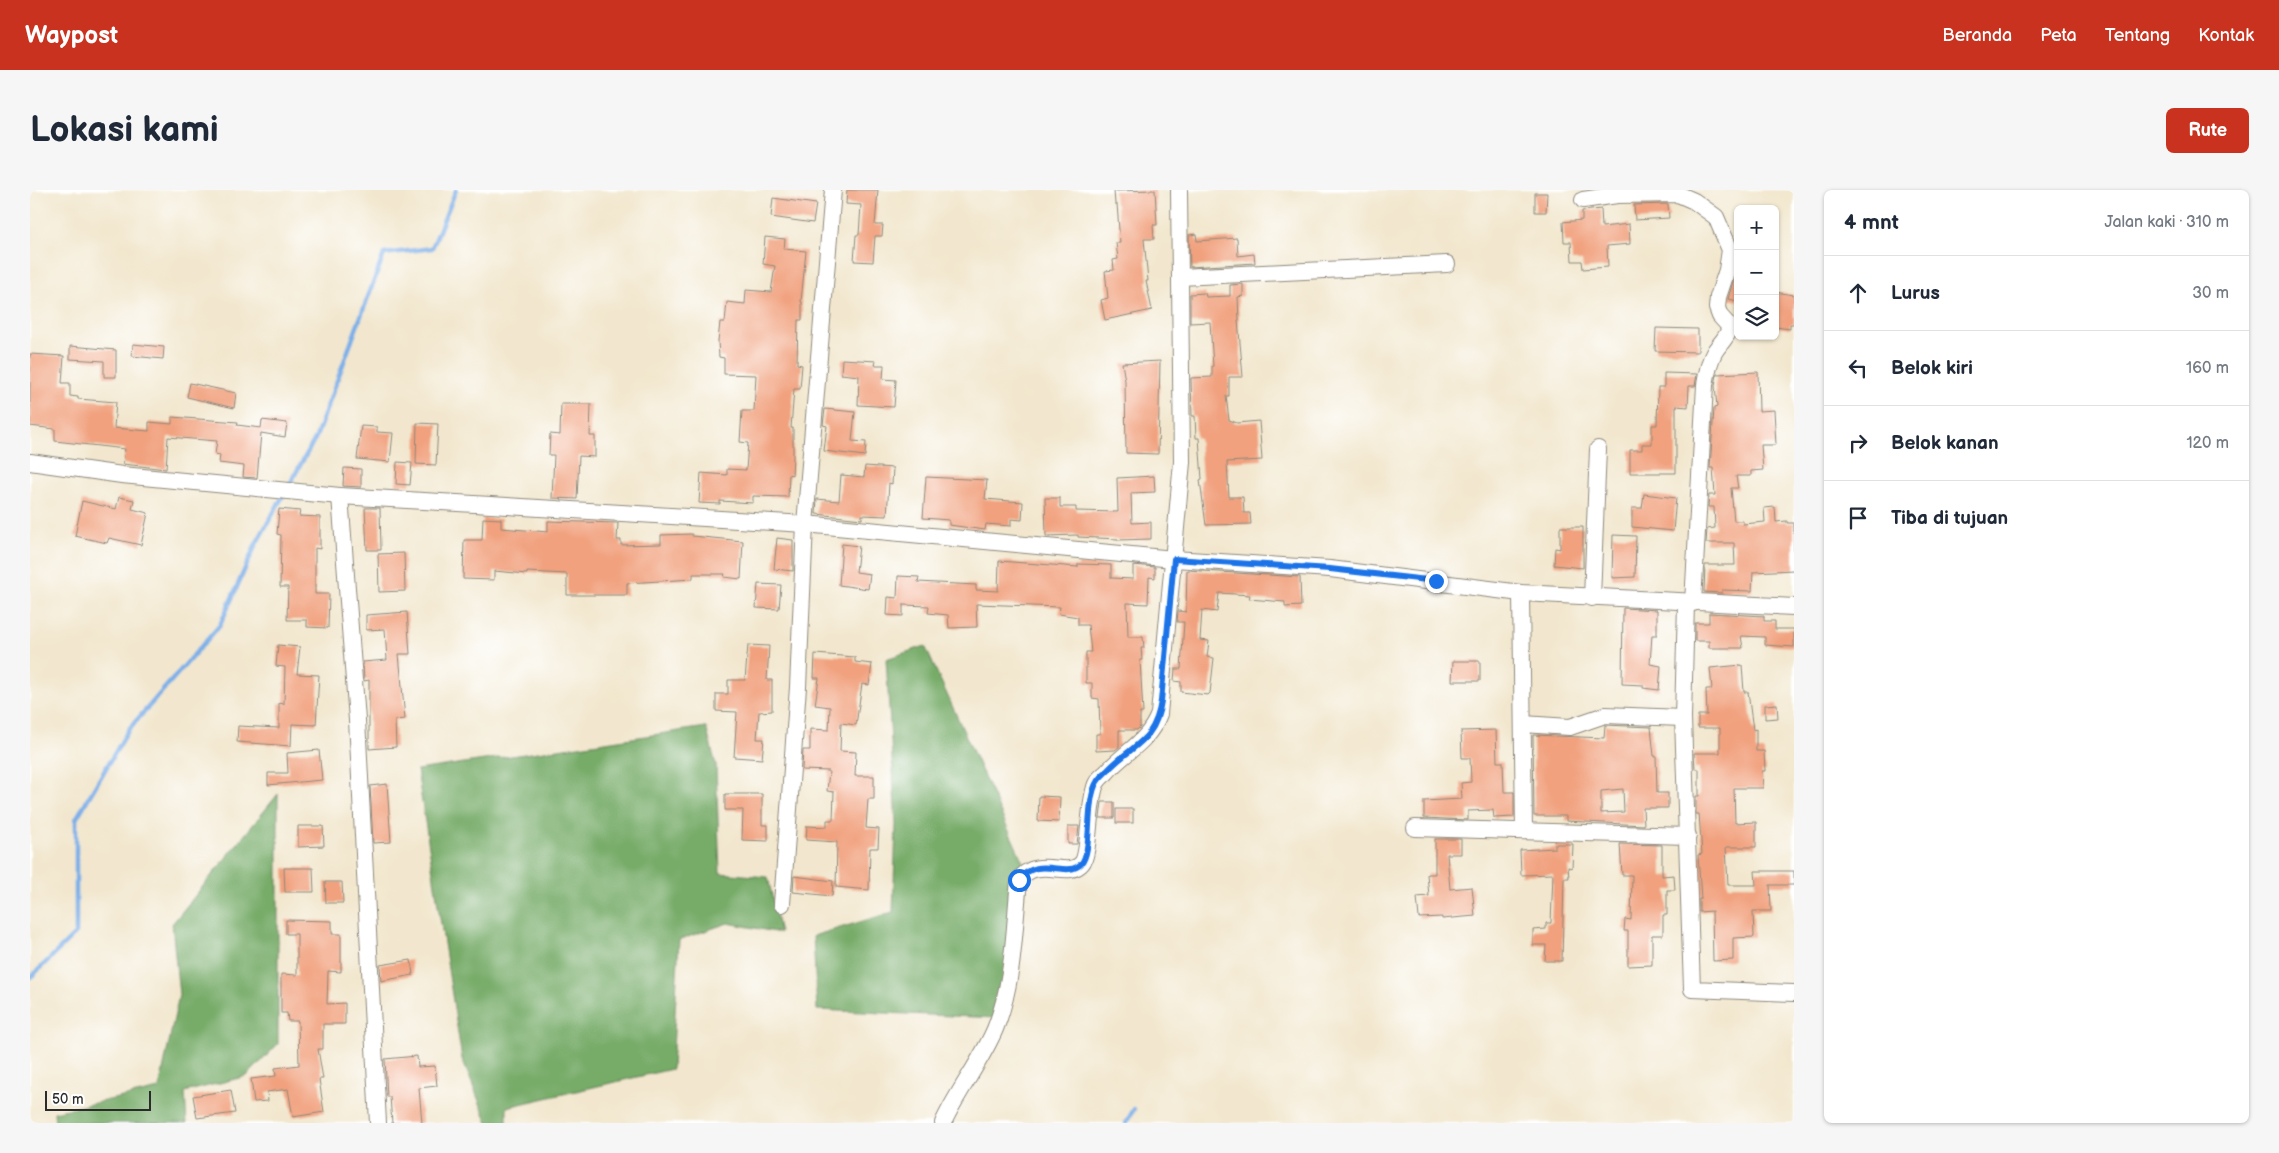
<!DOCTYPE html>
<html lang="id">
<meta charset="utf-8">
<style>
:root{--surface:#fff;--page:#f6f6f7;--text:#1f2937;--muted:#747a83;--line:#e0e1e3;--accent:#c8321e}
body{margin:0;font-family:"Balsamiq Sans",sans-serif;background:var(--page);color:var(--text)}
.controls{position:absolute;right:15px;top:15px;display:grid;overflow:hidden;border-radius:8px;box-shadow:0 1px 4px #0004}
.controls button{width:45px;height:45px;display:grid;place-items:center;padding:0;border:0;border-bottom:1px solid var(--line);background:var(--surface);color:var(--text);font:25px sans-serif}
.scale{position:absolute;left:15px;bottom:12px;width:106px;box-sizing:border-box;padding-left:5px;border:2px solid #2b2b2b;border-top:0;font-size:14px;line-height:18px;white-space:nowrap;color:#2b2b2b;-webkit-text-stroke:4px #fff;paint-order:stroke}
.stop{position:absolute;width:15px;height:15px;margin:-11px;border:4px solid #1a73e8;border-radius:50%;background:#fff}
.stop.end{background:#1a73e8;border-color:#fff;box-shadow:0 1px 5px #0008}
.list{margin:0;padding:0;list-style:none}
h2{display:flex;justify-content:space-between;align-items:center;height:65px;margin:0;padding:0 20px;font-size:21px}
h2 small{font-size:16px;font-weight:400;color:var(--muted)}
.list li{display:grid;grid-template-columns:32px 1fr auto;gap:15px;align-items:center;box-sizing:border-box;height:75px;padding:0 20px;border-top:1px solid var(--line)}
.list b{display:block;font-size:19px;white-space:nowrap}
.list em{font-size:16px;font-style:normal;color:var(--muted)}
.icon{flex:none;width:28px;height:28px;fill:none;stroke:currentColor;stroke-width:2;stroke-linecap:round;stroke-linejoin:round}
.map{position:relative;flex:none;width:1764px;height:933px;overflow:hidden;border-radius:8px}
header{display:flex;align-items:center;gap:30px;box-sizing:border-box;height:70px;padding:0 25px;background:var(--accent);color:#fff}
header strong{font-size:24px}
nav{display:flex;gap:28px;margin-inline-start:auto;font-size:18px}
.intro{display:flex;align-items:center;justify-content:space-between;box-sizing:border-box;height:120px;padding:0 30px}
h1{margin:0;font-size:35px}
.button{padding:12px 22px;border-radius:8px;background:var(--accent);color:#fff;font-size:18px;font-weight:700}
main{display:flex;gap:30px;padding:0 30px}
aside{flex:1;background:var(--surface);border-radius:8px;box-shadow:0 1px 4px #0004}
.map>svg:first-child{display:block}
</style>
<header>
<strong>Waypost</strong>
<nav><a>Beranda</a><a>Peta</a><a>Tentang</a><a>Kontak</a></nav>
</header>
<div class="intro"><h1>Lokasi kami</h1><a class="button">Rute</a></div>
<main>
<div class="map">
<svg width="1764" height="933" viewBox="0 0 1764 933">
<rect width="100%" height="100%" fill="#fff"/>
<filter id="ink" filterUnits="userSpaceOnUse"><feTurbulence type="fractalNoise" baseFrequency=".02" numOctaves="2"/><feDisplacementMap in="SourceGraphic" scale="10" xChannelSelector="R" yChannelSelector="G"/><feConvolveMatrix kernelMatrix="1 2 1 2 8 2 1 2 1" color-interpolation-filters="sRGB"/></filter>
<filter id="wash" filterUnits="userSpaceOnUse"><feTurbulence type="fractalNoise" baseFrequency=".0096" numOctaves="4" result="noise"/><feDisplacementMap in="SourceGraphic" scale="20" xChannelSelector="R" yChannelSelector="G"/><feGaussianBlur stdDeviation="1.12" result="paint"/><feColorMatrix in="noise" values="0 0 0 0 0 0 0 0 0 0 0 0 0 0 0 0 0 1.4 0 .05"/><feComposite in="paint" operator="in"/></filter>
<g filter="url(#wash)">
<rect width="100%" height="100%" fill="#f2e7ce"/>
<g fill="#76ab68" stroke="#506b4a">
<polygon points="895,456 998,683 966,828 787,820 783,746 863,722 866,634 856,469"/>
<polygon points="676,537 686,575 690,683 738,687 750,743 698,733 649,750 642,879 477,917 477,933 458,933 432,869 387,580"/>
<polygon points="248,604 248,854 217,886 155,902 157,933 25,933 24,922 129,899 149,805 142,734"/>
</g>
<g fill="none" stroke-linecap="round" stroke-linejoin="round">
<g stroke="#7bafe8" stroke-width="4.5">
<polyline points="258,297 286,247 354,64 402,58 426,0"/>
<polyline points="0,788 46,743 46,629 99,539 190,435 226,354 254,304"/>
<polyline points="1096,933 1104,919"/>
</g>
</g>
<g id="blocks">
<g fill="#f1a17e" fill-rule="evenodd">
<polygon points="817,0 848,0 845,35 853,35 852,46 845,46 843,72 824,71 826,45 829,45 831,15 816,14"/>
<polygon points="1125,0 1127,35 1123,35 1124,49 1114,49 1118,91 1116,91 1122,120 1075,130 1071,110 1078,108 1075,81 1084,80 1083,70 1088,69 1086,53 1090,53 1087,14 1085,14 1084,1"/>
<polygon points="1505,3 1517,3 1516,22 1505,22"/>
<polygon points="743,8 786,14 783,33 741,27"/>
<polygon points="1638,14 1639,28 1605,30 1604,15"/>
<polygon points="1571,19 1572,37 1599,34 1600,54 1577,56 1578,77 1553,79 1552,71 1542,71 1541,52 1534,52 1533,32 1552,30 1552,21"/>
<polygon points="1166,44 1167,51 1207,48 1208,66 1224,64 1225,73 1160,77 1159,45"/>
<polygon points="735,47 755,49 754,59 776,61 771,112 772,112 772,130 768,130 767,174 772,175 770,199 764,199 761,238 763,238 763,267 762,285 759,284 758,307 723,306 723,313 690,311 690,314 669,313 671,283 697,285 697,279 716,280 718,253 710,252 712,221 724,221 726,185 694,184 694,168 689,167 688,151 690,132 695,132 697,112 715,114 716,100 741,102 745,76 733,74"/>
<polygon points="1707,77 1708,78 1708,111 1698,109"/>
<polygon points="1213,94 1213,106 1208,107 1209,130 1208,130 1213,187 1199,187 1199,206 1196,206 1199,230 1207,233 1229,231 1232,270 1197,272 1199,307 1213,307 1214,323 1220,323 1221,334 1176,335 1170,290 1172,289 1169,248 1166,248 1165,226 1162,226 1161,188 1182,187 1182,176 1183,176 1180,132 1160,133 1160,104 1175,103 1176,107 1200,106 1200,95"/>
<polygon points="1745,102 1764,105 1764,134 1760,134 1760,139 1745,137"/>
<polygon points="1626,138 1668,139 1668,162 1625,161"/>
<polygon points="103,154 134,157 133,169 102,166"/>
<polygon points="40,156 86,160 86,187 74,187 74,171 40,169"/>
<polygon points="0,164 34,166 32,193 40,193 40,206 48,207 48,209 86,212 84,238 119,241 119,232 142,234 142,227 208,232 207,235 231,238 232,230 257,233 255,247 231,243 227,288 213,287 214,276 189,273 190,265 185,264 187,251 138,247 136,279 93,274 95,259 25,251 25,239 0,236"/>
<polygon points="812,169 846,171 845,175 854,175 853,189 866,190 864,217 828,215 829,186 811,184"/>
<polygon points="1130,171 1128,264 1096,263 1095,191 1092,173"/>
<polygon points="1728,182 1729,221 1744,220 1746,255 1731,255 1733,280 1721,281 1721,286 1706,286 1708,298 1701,298 1704,331 1713,331 1713,334 1735,332 1734,318 1745,317 1746,332 1757,331 1757,333 1764,333 1764,380 1723,382 1722,401 1692,400 1692,403 1674,402 1675,375 1705,375 1704,353 1676,353 1677,339 1685,338 1684,317 1678,317 1679,305 1685,305 1683,278 1680,278 1684,218 1687,217 1685,196 1687,184"/>
<polygon points="1634,183 1667,184 1665,196 1659,196 1658,217 1646,216 1646,283 1600,283 1600,260 1612,260 1612,254 1622,254 1622,235 1627,235 1628,197 1634,197"/>
<polygon points="160,193 206,203 204,218 157,207"/>
<polygon points="531,214 561,214 560,246 565,246 565,267 549,266 547,309 522,308 524,265 519,265 520,244 530,245"/>
<polygon points="795,219 825,222 822,251 836,252 835,266 794,261 797,236 793,235"/>
<polygon points="387,233 408,234 406,275 386,274"/>
<polygon points="331,236 347,237 347,242 363,243 360,272 327,269"/>
<polygon points="367,272 382,273 380,295 366,294"/>
<polygon points="835,276 863,278 862,294 859,293 857,326 832,325 832,329 786,324 787,309 809,311 811,285 834,287"/>
<polygon points="314,278 331,279 331,297 313,296"/>
<polygon points="1124,286 1125,302 1101,303 1102,333 1121,332 1121,349 1088,350 1088,349 1048,347 1048,345 1016,346 1015,308 1030,308 1030,317 1046,317 1046,321 1088,322 1087,288"/>
<polygon points="896,287 957,290 955,309 993,312 992,330 981,329 981,336 956,334 955,340 919,335 919,330 893,328"/>
<polygon points="1614,304 1646,308 1643,341 1602,337 1602,318 1612,318"/>
<polygon points="89,307 104,310 102,319 118,323 111,355 79,348 77,353 45,346 52,311 86,319"/>
<polygon points="335,318 350,318 351,360 337,360"/>
<polygon points="249,319 270,321 269,326 290,327 290,359 285,358 285,404 299,404 298,438 277,437 277,430 257,430 258,397 250,397 251,345 247,344"/>
<polygon points="453,328 471,329 471,338 518,342 518,331 588,333 587,350 591,350 591,355 631,354 631,345 662,344 662,346 713,351 711,389 694,387 695,384 663,384 663,389 597,393 597,405 537,405 537,384 497,382 497,384 464,381 464,390 433,389 434,350 452,350"/>
<polygon points="1530,337 1553,337 1553,378 1524,375 1525,358 1530,359"/>
<polygon points="1583,345 1606,346 1605,387 1582,388"/>
<polygon points="747,348 763,350 763,381 744,379"/>
<polygon points="812,354 829,356 826,382 840,384 838,399 809,395"/>
<polygon points="374,363 375,401 349,402 348,364"/>
<polygon points="969,371 1048,377 1048,374 1081,375 1081,388 1103,389 1103,375 1125,377 1125,388 1119,387 1118,414 1097,413 1098,447 1113,447 1114,458 1111,458 1112,470 1110,470 1113,523 1110,523 1110,537 1107,540 1089,540 1089,557 1085,560 1066,561 1066,544 1070,544 1069,509 1062,508 1062,493 1056,493 1056,462 1061,462 1058,435 1048,435 1048,427 1029,424 1030,417 946,414 947,437 919,438 918,425 898,423 899,416 873,415 873,426 857,425 858,407 867,408 868,386 889,387 888,392 946,395 946,400 968,401"/>
<polygon points="1157,380 1270,387 1271,416 1255,417 1255,412 1219,409 1220,405 1189,403 1187,422 1172,420 1170,450 1179,451 1177,467 1184,468 1180,503 1178,505 1151,502 1151,492 1144,491 1145,479 1151,479 1154,432 1147,432 1148,421 1156,422"/>
<polygon points="728,394 751,395 749,419 726,418"/>
<polygon points="1593,418 1627,420 1627,445 1622,445 1620,474 1631,476 1629,500 1613,498 1613,495 1592,494"/>
<polygon points="377,422 380,464 369,464 375,529 365,530 366,557 339,559 339,490 334,491 333,472 357,470 355,439 336,440 336,425"/>
<polygon points="1679,423 1734,426 1734,431 1745,431 1745,439 1764,439 1764,457 1735,455 1735,447 1711,446 1713,458 1679,458 1679,451 1665,451 1665,433 1679,433"/>
<polygon points="248,455 270,457 267,484 289,485 286,535 262,534 261,556 207,552 208,536 249,538 249,513 254,514 255,477 246,476"/>
<polygon points="718,455 739,456 737,490 742,490 742,521 729,522 727,549 734,549 732,569 704,567 707,522 686,521 686,504 698,504 698,490 715,490"/>
<polygon points="785,464 825,467 825,472 842,474 839,495 832,494 826,535 811,533 810,561 826,562 825,586 844,586 844,609 838,609 836,638 849,639 848,658 840,658 839,700 806,697 807,652 776,650 777,636 797,637 797,630 803,630 804,602 797,601 799,581 772,580 773,560 780,560 780,539 799,540 800,517 785,515 789,488 784,488"/>
<polygon points="1423,471 1450,471 1450,491 1422,491"/>
<polygon points="1712,475 1714,502 1718,502 1723,540 1726,539 1726,561 1734,561 1735,581 1732,581 1733,598 1704,598 1705,633 1726,632 1726,657 1696,657 1698,695 1726,695 1725,681 1764,681 1764,695 1740,695 1741,721 1723,721 1724,747 1703,748 1703,770 1683,771 1682,721 1669,722 1669,709 1671,709 1668,665 1672,664 1669,624 1666,624 1666,606 1669,606 1669,579 1665,579 1664,563 1690,563 1690,538 1668,538 1668,525 1677,525 1676,499 1682,499 1680,478"/>
<polygon points="1747,514 1748,528 1735,529 1735,515"/>
<path d="M1575,535l46,2 3,29h2l1,37h11v15h-25l1,17 -78,-4v-5h-32l-1,-81 71,3zM1593,599l1,23 -23,1v-22z"/>
<polygon points="1466,540 1467,572 1473,572 1474,602 1484,602 1484,627 1464,628 1463,620 1438,621 1438,630 1394,628 1394,611 1432,609 1431,593 1441,592 1440,568 1432,568 1431,541"/>
<polygon points="289,560 292,590 238,595 238,583 258,583 257,563"/>
<polygon points="357,594 361,652 343,653 340,596"/>
<polygon points="695,604 732,604 732,635 738,635 738,651 712,650 713,620 695,620"/>
<polygon points="1009,606 1030,607 1029,632 1008,631"/>
<polygon points="1072,612 1084,612 1084,628 1070,628"/>
<rect x="1086" y="619" width="17" height="14"/>
<polygon points="268,636 293,636 294,656 268,657"/>
<polygon points="1038,636 1049,636 1047,654 1038,654"/>
<polygon points="1405,649 1431,649 1431,664 1417,664 1420,699 1442,697 1445,726 1412,729 1412,727 1389,728 1387,707 1399,706 1397,684 1405,684"/>
<polygon points="1525,654 1543,654 1542,678 1538,677 1539,688 1534,688 1532,771 1515,771 1516,755 1503,755 1503,740 1516,739 1516,733 1521,733 1523,684 1491,685 1490,660 1525,658"/>
<polygon points="1590,654 1632,655 1632,686 1644,685 1645,700 1637,700 1637,725 1633,725 1633,745 1622,745 1622,775 1598,776 1598,741 1594,741 1595,729 1601,730 1602,685 1592,685"/>
<polygon points="254,678 283,678 284,702 255,702"/>
<polygon points="764,686 803,691 802,706 763,702"/>
<polygon points="295,692 312,692 313,713 296,713"/>
<polygon points="256,730 302,731 302,744 311,744 311,782 298,781 297,814 315,813 315,834 293,834 293,859 288,859 293,889 289,889 294,922 263,927 258,899 237,902 238,911 224,912 221,889 246,886 245,878 269,875 268,831 258,831 257,823 251,823 251,784 267,785 267,744 256,744"/>
<polygon points="381,770 383,785 351,791 350,775"/>
<polygon points="387,866 388,877 405,876 407,896 389,898 392,933 362,933 360,907 357,907 355,869"/>
<polygon points="201,900 205,923 167,928 163,906"/>
</g>
</g>
</g>
<g filter="url(#ink)">
<use href="#blocks" fill-opacity="0" stroke="#8e897c" stroke-width="1"/>
<g fill="none" stroke-linecap="round" stroke-linejoin="round">
<defs>
<g id="street">
<path d="M1553,10l34,-5 61,-1 16,7 22,16 14,33 -3,20 -9,27 -1,11 3,8 10,11c-2,10 -10,16 -15,24 -6,10 -8,22 -10,34l-12,218"/>
<polyline points="1150,87 1417,74"/>
<polyline points="0,272 92,285 310,306 775,334 1144,369 1300,379 1491,403 1764,417"/>
<polyline points="310,306 327,530 348,933"/>
<polyline points="1491,403 1494,641"/>
<polyline points="1562,408 1568,259"/>
<polyline points="1656,413 1653,528 1662,799 1764,803"/>
<polyline points="1493,534 1540,537 1575,525 1653,528"/>
<polyline points="1385,638 1658,646"/>
<polyline points="752,714 768,497 775,334 803,0"/>
<path d="M913,933c15,-33 38,-61 52,-94 19,-46 19,-100 24,-149 19,-26 49,0 63,-17 8,-10 6,-60 14,-79 2,-4 6,-8 10,-11 19,-22 42,-30 53,-59l23,-252 -3,-272"/>
</g>
</defs>
<use href="#street" stroke="#8e897c" stroke-width="18"/>
<use href="#street" stroke="#fff" stroke-width="16"/>
</g>
</g>
<g fill="none" stroke-linecap="round" stroke-linejoin="round" filter="url(#ink)">
<path stroke="#1a73e8" stroke-width="6" d="M989,690c19,-26 47,-1 62,-16 12,-12 4,-63 16,-82 2,-4 7,-8 10,-11 25,-27 48,-28 54,-70l13,-142 156,10 106,12"/>
</g>
</svg>
<div class="controls">
<button>+</button>
<button>−</button>
<button><svg class="icon" aria-label="layers" viewBox="0 0 24 24"><path d="M12 4l9 5-9 5-9-5zM3 14l9 5 9-5"/></svg></button>
</div>
<div class="scale">50 m</div>
<div class="stop" style="left:989px;top:690px"></div>
<div class="stop end" style="left:1406px;top:391px"></div>
</div>
<aside>
<h2>4 mnt<small>Jalan kaki · 310 m</small></h2>
<ul class="list">
<li><svg class="icon" aria-label="ahead" viewBox="0 0 24 24"><path d="M12 20V5M6 11l6-6 6 6"/></svg><div><b>Lurus</b></div><em>30 m</em></li>
<li><svg class="icon" aria-label="left" viewBox="0 0 24 24"><path d="M17 20v-9H6M10 6l-5 5 5 5"/></svg><div><b>Belok kiri</b></div><em>160 m</em></li>
<li><svg class="icon" aria-label="right" viewBox="0 0 24 24"><path d="M7 20v-9h11M14 6l5 5-5 5"/></svg><div><b>Belok kanan</b></div><em>120 m</em></li>
<li><svg class="icon" aria-label="arrive" viewBox="0 0 24 24"><path d="M6 21V4h12l-3 4 3 4H6"/></svg><div><b>Tiba di tujuan</b></div></li>
</ul>
</aside>
</main>
